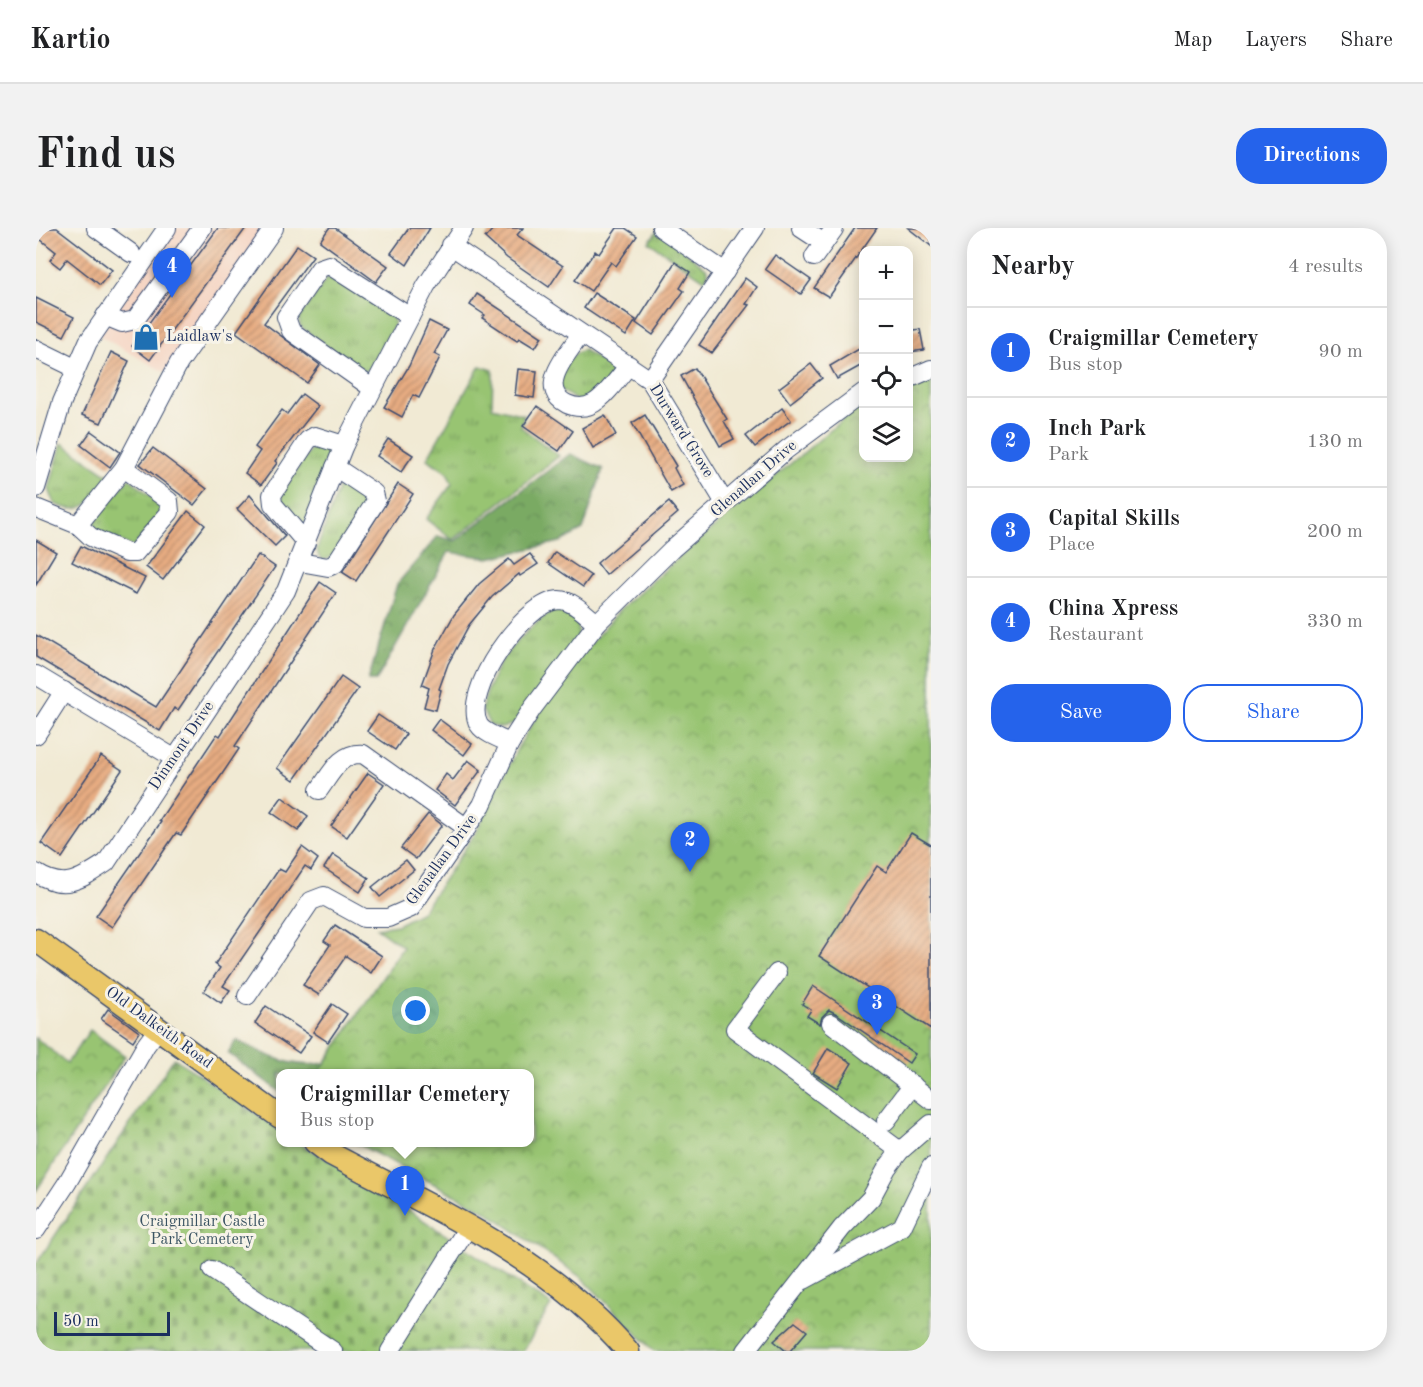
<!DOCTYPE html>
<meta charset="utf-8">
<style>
:root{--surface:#fff;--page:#f2f2f2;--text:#202124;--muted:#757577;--line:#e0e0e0;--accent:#2563eb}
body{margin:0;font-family:"Old Standard TT",serif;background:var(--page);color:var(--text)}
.controls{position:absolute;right:18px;top:18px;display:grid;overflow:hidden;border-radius:12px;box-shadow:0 3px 15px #0003}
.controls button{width:54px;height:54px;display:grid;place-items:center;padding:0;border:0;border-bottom:2px solid var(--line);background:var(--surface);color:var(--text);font:30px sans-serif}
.scale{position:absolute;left:18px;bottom:15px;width:116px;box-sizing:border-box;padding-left:6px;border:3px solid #1b2f5e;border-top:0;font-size:16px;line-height:21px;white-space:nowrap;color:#1b2f5e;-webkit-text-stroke:4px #f7f3e8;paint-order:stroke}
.you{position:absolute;left:380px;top:783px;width:21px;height:21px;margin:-15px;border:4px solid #fff;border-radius:50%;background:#1a73e8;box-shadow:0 0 0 9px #1a73e833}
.badge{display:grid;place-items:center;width:39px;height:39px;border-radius:50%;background:var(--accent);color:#fff;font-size:20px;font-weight:700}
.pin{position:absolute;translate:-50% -50px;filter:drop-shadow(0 2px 3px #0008)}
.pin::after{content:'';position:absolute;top:32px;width:21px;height:18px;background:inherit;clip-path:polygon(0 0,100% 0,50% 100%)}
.popup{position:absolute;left:240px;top:841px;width:258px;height:78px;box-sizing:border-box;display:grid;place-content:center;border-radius:12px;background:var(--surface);filter:drop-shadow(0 2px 4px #0005);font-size:20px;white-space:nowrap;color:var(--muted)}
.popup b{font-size:22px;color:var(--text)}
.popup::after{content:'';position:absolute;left:50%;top:100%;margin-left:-12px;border:12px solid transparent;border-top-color:var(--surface)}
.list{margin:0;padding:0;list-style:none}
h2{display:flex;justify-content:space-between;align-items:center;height:78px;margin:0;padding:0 24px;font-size:26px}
h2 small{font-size:20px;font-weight:400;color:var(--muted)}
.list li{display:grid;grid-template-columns:39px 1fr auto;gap:18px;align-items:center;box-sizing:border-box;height:90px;padding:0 24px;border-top:2px solid var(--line)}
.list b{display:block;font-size:22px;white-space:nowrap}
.list p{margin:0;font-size:20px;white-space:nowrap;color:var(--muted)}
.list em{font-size:20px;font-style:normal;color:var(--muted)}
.actions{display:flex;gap:12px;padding:18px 24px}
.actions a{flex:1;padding:14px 0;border:2px solid var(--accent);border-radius:24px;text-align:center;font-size:21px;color:var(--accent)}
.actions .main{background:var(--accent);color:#fff}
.icon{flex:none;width:33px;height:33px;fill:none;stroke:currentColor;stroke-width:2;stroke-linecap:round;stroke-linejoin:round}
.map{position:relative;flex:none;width:895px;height:1123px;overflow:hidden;border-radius:24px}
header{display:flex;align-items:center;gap:36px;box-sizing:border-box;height:84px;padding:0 30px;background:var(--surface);border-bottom:2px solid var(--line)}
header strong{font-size:28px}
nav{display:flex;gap:33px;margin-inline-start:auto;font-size:21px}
.intro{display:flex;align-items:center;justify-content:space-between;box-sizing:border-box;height:144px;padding:0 36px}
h1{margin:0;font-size:42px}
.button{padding:15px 27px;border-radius:24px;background:var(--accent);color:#fff;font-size:21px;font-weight:700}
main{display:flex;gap:36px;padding:0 36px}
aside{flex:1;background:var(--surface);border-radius:24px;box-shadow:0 3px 15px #0003}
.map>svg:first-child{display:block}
</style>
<header>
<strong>Kartio</strong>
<nav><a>Map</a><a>Layers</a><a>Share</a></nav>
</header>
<div class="intro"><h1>Find us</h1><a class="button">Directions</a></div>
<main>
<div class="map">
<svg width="895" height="1123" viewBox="0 0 895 1123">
<defs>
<pattern id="grass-tufts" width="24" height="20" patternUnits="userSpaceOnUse" patternTransform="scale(1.5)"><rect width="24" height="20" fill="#98c472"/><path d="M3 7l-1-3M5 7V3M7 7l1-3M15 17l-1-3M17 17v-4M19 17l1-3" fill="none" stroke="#7ba061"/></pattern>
<pattern id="forest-crowns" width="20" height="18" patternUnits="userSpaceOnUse" patternTransform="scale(1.5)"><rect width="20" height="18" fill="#7aaa64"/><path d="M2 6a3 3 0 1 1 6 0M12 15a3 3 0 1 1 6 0" fill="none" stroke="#638b56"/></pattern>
<pattern id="cemetery-stones" width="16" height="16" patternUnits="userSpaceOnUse" patternTransform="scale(1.5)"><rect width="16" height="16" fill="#98c472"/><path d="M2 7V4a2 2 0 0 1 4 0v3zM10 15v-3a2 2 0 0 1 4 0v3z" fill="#7ba061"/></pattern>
<pattern id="park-crowns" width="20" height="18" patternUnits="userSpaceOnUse" patternTransform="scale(1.5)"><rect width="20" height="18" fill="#98c472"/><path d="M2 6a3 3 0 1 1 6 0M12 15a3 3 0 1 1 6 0" fill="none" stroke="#7ba061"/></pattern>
<pattern id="building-hatch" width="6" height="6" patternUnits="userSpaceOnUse" patternTransform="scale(1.5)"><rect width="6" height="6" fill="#e7ac81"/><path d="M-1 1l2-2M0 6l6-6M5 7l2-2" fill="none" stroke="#ba8c6d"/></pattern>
</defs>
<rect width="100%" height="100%" fill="#f7f3e8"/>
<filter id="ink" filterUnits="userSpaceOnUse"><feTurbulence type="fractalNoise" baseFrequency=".0167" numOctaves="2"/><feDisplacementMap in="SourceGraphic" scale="12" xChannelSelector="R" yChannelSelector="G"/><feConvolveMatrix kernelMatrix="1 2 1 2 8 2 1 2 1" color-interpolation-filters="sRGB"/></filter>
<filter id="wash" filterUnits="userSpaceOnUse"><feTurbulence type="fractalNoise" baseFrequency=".008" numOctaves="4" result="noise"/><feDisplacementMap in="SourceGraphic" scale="24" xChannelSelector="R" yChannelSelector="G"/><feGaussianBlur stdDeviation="1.35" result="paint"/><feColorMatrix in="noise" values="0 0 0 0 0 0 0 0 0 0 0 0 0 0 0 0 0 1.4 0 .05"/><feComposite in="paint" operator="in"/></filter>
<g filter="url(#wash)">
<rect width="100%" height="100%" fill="#f1ead4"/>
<polygon fill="#f5d3c1" points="137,0 230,0 130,145 62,107"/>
<g fill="url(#grass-tufts)" stroke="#5a7a68" stroke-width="1.5">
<polygon points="622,2 670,40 672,45 669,52 613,14"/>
<polygon points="299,49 355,86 359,96 333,142 324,143 264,98 263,90 291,50"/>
<path d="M547,122l29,18c-2,19 -15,30 -32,35l-20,-14c-1,-15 7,-34 23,-39z"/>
<polygon points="444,138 457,142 456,179 488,187 485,199 523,228 417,312 390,291 416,256 411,244 391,231"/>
<path d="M26,215l49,34c-20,22 -25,41 -56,27l-6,-15z"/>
<polygon points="278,216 293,220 272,293 267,296 247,275 245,266"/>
<polygon points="93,250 125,277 127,285 97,319 59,302 58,294"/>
<polygon points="304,255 330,267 332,275 296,329 288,332 282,327 281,321"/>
<path d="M519,380l17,3 6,12v13l-63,87 -13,5 -12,-3 -8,-15c13,-53 33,-69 73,-102z"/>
</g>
<g fill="url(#forest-crowns)" stroke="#4a6c61" stroke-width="1.5">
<polygon points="534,226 567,241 547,302 524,314 453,330 413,324 340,453 332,453 361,356 402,308 419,313"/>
<path d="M325,782l11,63 -92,1v18l-52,-39 8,-13c29,14 56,30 89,23z"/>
</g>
<polygon fill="url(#cemetery-stones)" stroke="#5a7a68" stroke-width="1.5" points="138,830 244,902 244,914 263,915 333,956 515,1077 487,1123 0,1123 0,1036"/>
<g fill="url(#park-crowns)" stroke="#5a7a68" stroke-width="1.5">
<polygon points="895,154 895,1123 618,1123 546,1050 450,983 320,915 494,914 494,846 282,846 367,719 341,700 361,697 386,684 440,604 482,519 526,448 584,382 656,318 827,175 828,230 872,230 873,161"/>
<polygon points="54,802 89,828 0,963 0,810 31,835"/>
</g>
<g id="blocks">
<g fill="url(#building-hatch)">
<polygon points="7,0 21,0 76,42 64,57 31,31 24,40 14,32 20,24 0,8"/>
<polygon points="182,0 210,0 114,132 96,118"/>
<polygon points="293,0 299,0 352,38 340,54 284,13"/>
<polygon points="373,0 394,0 371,37 355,25"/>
<polygon points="458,0 487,0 481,7 527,38 513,59 471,30 449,10"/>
<polygon points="581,0 589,0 601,8 580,38 575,34 555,63 539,52 559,23 563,26"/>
<polygon points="819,0 841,0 793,69 778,60"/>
<polygon points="872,0 895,0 895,18"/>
<polygon points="261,17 277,28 228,95 284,137 271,155 200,104"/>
<polygon points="739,27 775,52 765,66 729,41"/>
<polygon points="639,34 654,44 644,60 648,63 617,107 600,95"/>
<polygon points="709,50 721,59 710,76 713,77 676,125 663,117"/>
<polygon points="558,65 600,92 590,108 548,80"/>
<polygon points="441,66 506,109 499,120 483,110 481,113 446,90 449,87 434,77"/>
<polygon points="0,70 38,89 28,108 0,94"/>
<polygon points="393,93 411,102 398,126 404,129 383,170 377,167 366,189 348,179 373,138"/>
<polygon points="884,101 888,122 873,124 873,103"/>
<polygon points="828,118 828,136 801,151 794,138"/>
<polygon points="75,124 93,133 65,195 46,187"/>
<polygon points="775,136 786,150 754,175 743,160"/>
<polygon points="659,140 691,191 688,193 698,211 684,218 645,148"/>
<polygon points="482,141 501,143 498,170 479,167"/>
<polygon points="266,166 282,178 239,233 241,235 225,257 209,245 224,223 219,219 246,182 251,186"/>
<polygon points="501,178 537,203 523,223 487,198"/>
<polygon points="746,180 755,192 719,219 710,208"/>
<polygon points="569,187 580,207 557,220 546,200"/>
<polygon points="609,187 640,238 638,240 647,257 635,264 596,195"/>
<polygon points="55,203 84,224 74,239 45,217"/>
<polygon points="352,211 377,227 365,244 341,228"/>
<polygon points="117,220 171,261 158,277 104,236"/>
<polygon points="362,256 377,266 320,353 306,344"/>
<polygon points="214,267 249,308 239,318 201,281"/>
<polygon points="633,274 642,285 570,347 561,335"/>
<polygon points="152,283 169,297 127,352 110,339"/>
<polygon points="0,312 20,324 0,357"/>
<polygon points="45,318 109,350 100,366 36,334"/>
<polygon points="519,324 555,348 547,359 512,335"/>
<polygon points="494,326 502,336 484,348 483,346 456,369 433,397 412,436 403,461 405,462 400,482 388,479 393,460 386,457 399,421 418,387 443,356 473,331 478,337"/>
<polygon points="222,327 239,339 142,482 138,480 124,503 0,429 0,407 120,479"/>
<polygon points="284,354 300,365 199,518 203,521 145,607 140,605 76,699 60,688 125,594 123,593 181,506 184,508"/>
<polygon points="305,449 322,461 258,552 241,540"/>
<polygon points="342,487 370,506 359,522 331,503"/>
<polygon points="403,491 436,516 428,527 395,502"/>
<polygon points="65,528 86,542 26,630 5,615"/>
<polygon points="432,532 445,542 419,577 399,562 410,546 417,552"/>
<polygon points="332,545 348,556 311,609 295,598"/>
<polygon points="246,569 272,588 262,603 235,584"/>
<polygon points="392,586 406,597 380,631 365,620"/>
<polygon points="875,605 895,617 895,801 783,728 841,638 850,644"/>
<polygon points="266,619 282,631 275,642 269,638 187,758 194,762 185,775 168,763 184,740 179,736 243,641 249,644"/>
<polygon points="297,626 333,650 324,664 288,640"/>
<polygon points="370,632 378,642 344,669 336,659"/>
<polygon points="299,697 346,728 335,745 310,728 283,767 267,757 294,717 288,713"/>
<polygon points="777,758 879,826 873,835 801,786 793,782 786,789 784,796 771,788 775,782 766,776"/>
<polygon points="296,776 311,786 292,814 277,804"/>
<polygon points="230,778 275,808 263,825 219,795"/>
<polygon points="72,781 103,804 97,813 65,791"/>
<polygon points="792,820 816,835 801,860 777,845"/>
<polygon points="759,1094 771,1103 754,1123 750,1123 738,1113"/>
</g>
</g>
</g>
<g filter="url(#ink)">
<use href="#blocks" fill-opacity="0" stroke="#3b4b70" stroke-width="1.5"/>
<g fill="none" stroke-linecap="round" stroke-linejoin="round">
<defs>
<g id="minor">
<polyline points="60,0 95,25"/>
<polyline points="625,0 689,44"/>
<polyline points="765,0 788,15"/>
<polyline points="414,17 614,152 689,275"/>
<polyline points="778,29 798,1"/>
<polyline points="69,88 86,95 99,92 166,0"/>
<path d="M545,106c-12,18 -46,54 -14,70 9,4 19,4 27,-1 13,-8 25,-26 35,-38"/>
<polyline points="0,121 39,140"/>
<polyline points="872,151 895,141"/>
<polyline points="614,152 719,0"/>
<polyline points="336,160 255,103 250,89 284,40 293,37 374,89"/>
<polyline points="0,260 26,174 52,114 131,0"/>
<polyline points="0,280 42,297 55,309 91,325 99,325 134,284 133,273 88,240"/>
<polyline points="42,297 88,240 143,135 238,0"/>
<polyline points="270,315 237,276 236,267 272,212 279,208 308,217"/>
<polyline points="264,334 292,339 299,336 340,273 338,265 299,239"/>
<polyline points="0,447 138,530"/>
<polyline points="0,507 28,463"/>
<path d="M474,515c-9,-4 -26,-10 -31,-18 -19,-32 46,-124 80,-125 14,0 27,15 38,23"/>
<path d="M283,562c12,-16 21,-38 44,-36l104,74"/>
<path d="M0,645c28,18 44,7 70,-10l180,-272 58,-146 82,-159 38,-58"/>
<polyline points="741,745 699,801 864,923"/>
<polyline points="211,768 275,673 288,668 328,690 352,690 375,680 446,577 474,515 496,481 561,395 636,321 750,222 828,164"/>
<polyline points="795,795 895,872"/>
<polyline points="850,893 877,857"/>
<polyline points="0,1002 31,955 110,817 122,801"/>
<polyline points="176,1042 297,1123"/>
<polyline points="768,1052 866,999 895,939"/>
<polyline points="354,1123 432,999"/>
<polyline points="710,1123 806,1000 835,970 851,940 864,923 895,896"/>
</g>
<g id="major">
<polyline points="0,712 244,889"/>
<path d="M279,914l16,12c105,56 218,104 297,197"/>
</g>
</defs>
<use href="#minor" stroke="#3b4b70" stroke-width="20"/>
<use href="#major" stroke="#3b4b70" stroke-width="25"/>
<use href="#minor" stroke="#fff" stroke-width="18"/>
<use href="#major" stroke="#eac769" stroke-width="22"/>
</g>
</g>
<defs>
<symbol id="shop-bare" viewBox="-9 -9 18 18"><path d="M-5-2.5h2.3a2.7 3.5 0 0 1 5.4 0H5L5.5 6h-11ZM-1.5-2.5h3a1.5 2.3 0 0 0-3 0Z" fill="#1f6fb2" stroke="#f7f3e8" stroke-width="2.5" paint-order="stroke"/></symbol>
</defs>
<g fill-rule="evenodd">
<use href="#shop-bare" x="91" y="90" width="38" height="38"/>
</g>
<g text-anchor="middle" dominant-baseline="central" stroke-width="6" stroke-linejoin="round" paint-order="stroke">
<g font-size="16" fill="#1b2f5e" stroke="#f7f3e8" text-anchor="start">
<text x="130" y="109">Laidlaw's</text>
</g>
<g font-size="16" fill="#1b2f5e" stroke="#f7f3e8">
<text transform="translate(645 203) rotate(58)">Durward Grove</text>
<text transform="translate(718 251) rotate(-41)">Glenallan Drive</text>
<text transform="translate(146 518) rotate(-56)">Dinmont Drive</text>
<text transform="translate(406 632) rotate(-54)">Glenallan Drive</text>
<text transform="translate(123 800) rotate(36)">Old Dalkeith Road</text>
</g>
<g font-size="16" fill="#3a5463" stroke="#f7f3e8">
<text x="166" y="994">Craigmillar Castle<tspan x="166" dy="18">Park Cemetery</tspan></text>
</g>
</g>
</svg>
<div class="controls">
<button>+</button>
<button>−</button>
<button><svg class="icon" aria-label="locate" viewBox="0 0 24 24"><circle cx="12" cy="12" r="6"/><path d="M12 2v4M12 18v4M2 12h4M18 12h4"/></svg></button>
<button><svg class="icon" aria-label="layers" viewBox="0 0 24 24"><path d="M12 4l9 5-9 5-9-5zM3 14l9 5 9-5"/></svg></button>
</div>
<div class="scale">50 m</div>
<div class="you"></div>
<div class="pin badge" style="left:369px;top:988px">1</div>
<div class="popup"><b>Craigmillar Cemetery</b>Bus stop</div>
<div class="pin badge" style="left:654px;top:644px">2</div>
<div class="pin badge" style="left:841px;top:807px">3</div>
<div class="pin badge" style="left:136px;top:70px">4</div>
</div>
<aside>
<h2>Nearby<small>4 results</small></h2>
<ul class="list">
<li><span class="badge">1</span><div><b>Craigmillar Cemetery</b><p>Bus stop</p></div><em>90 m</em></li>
<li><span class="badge">2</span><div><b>Inch Park</b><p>Park</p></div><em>130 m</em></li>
<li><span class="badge">3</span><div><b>Capital Skills</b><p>Place</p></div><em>200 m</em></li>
<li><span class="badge">4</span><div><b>China Xpress</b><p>Restaurant</p></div><em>330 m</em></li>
</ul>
<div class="actions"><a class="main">Save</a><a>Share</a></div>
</aside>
</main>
